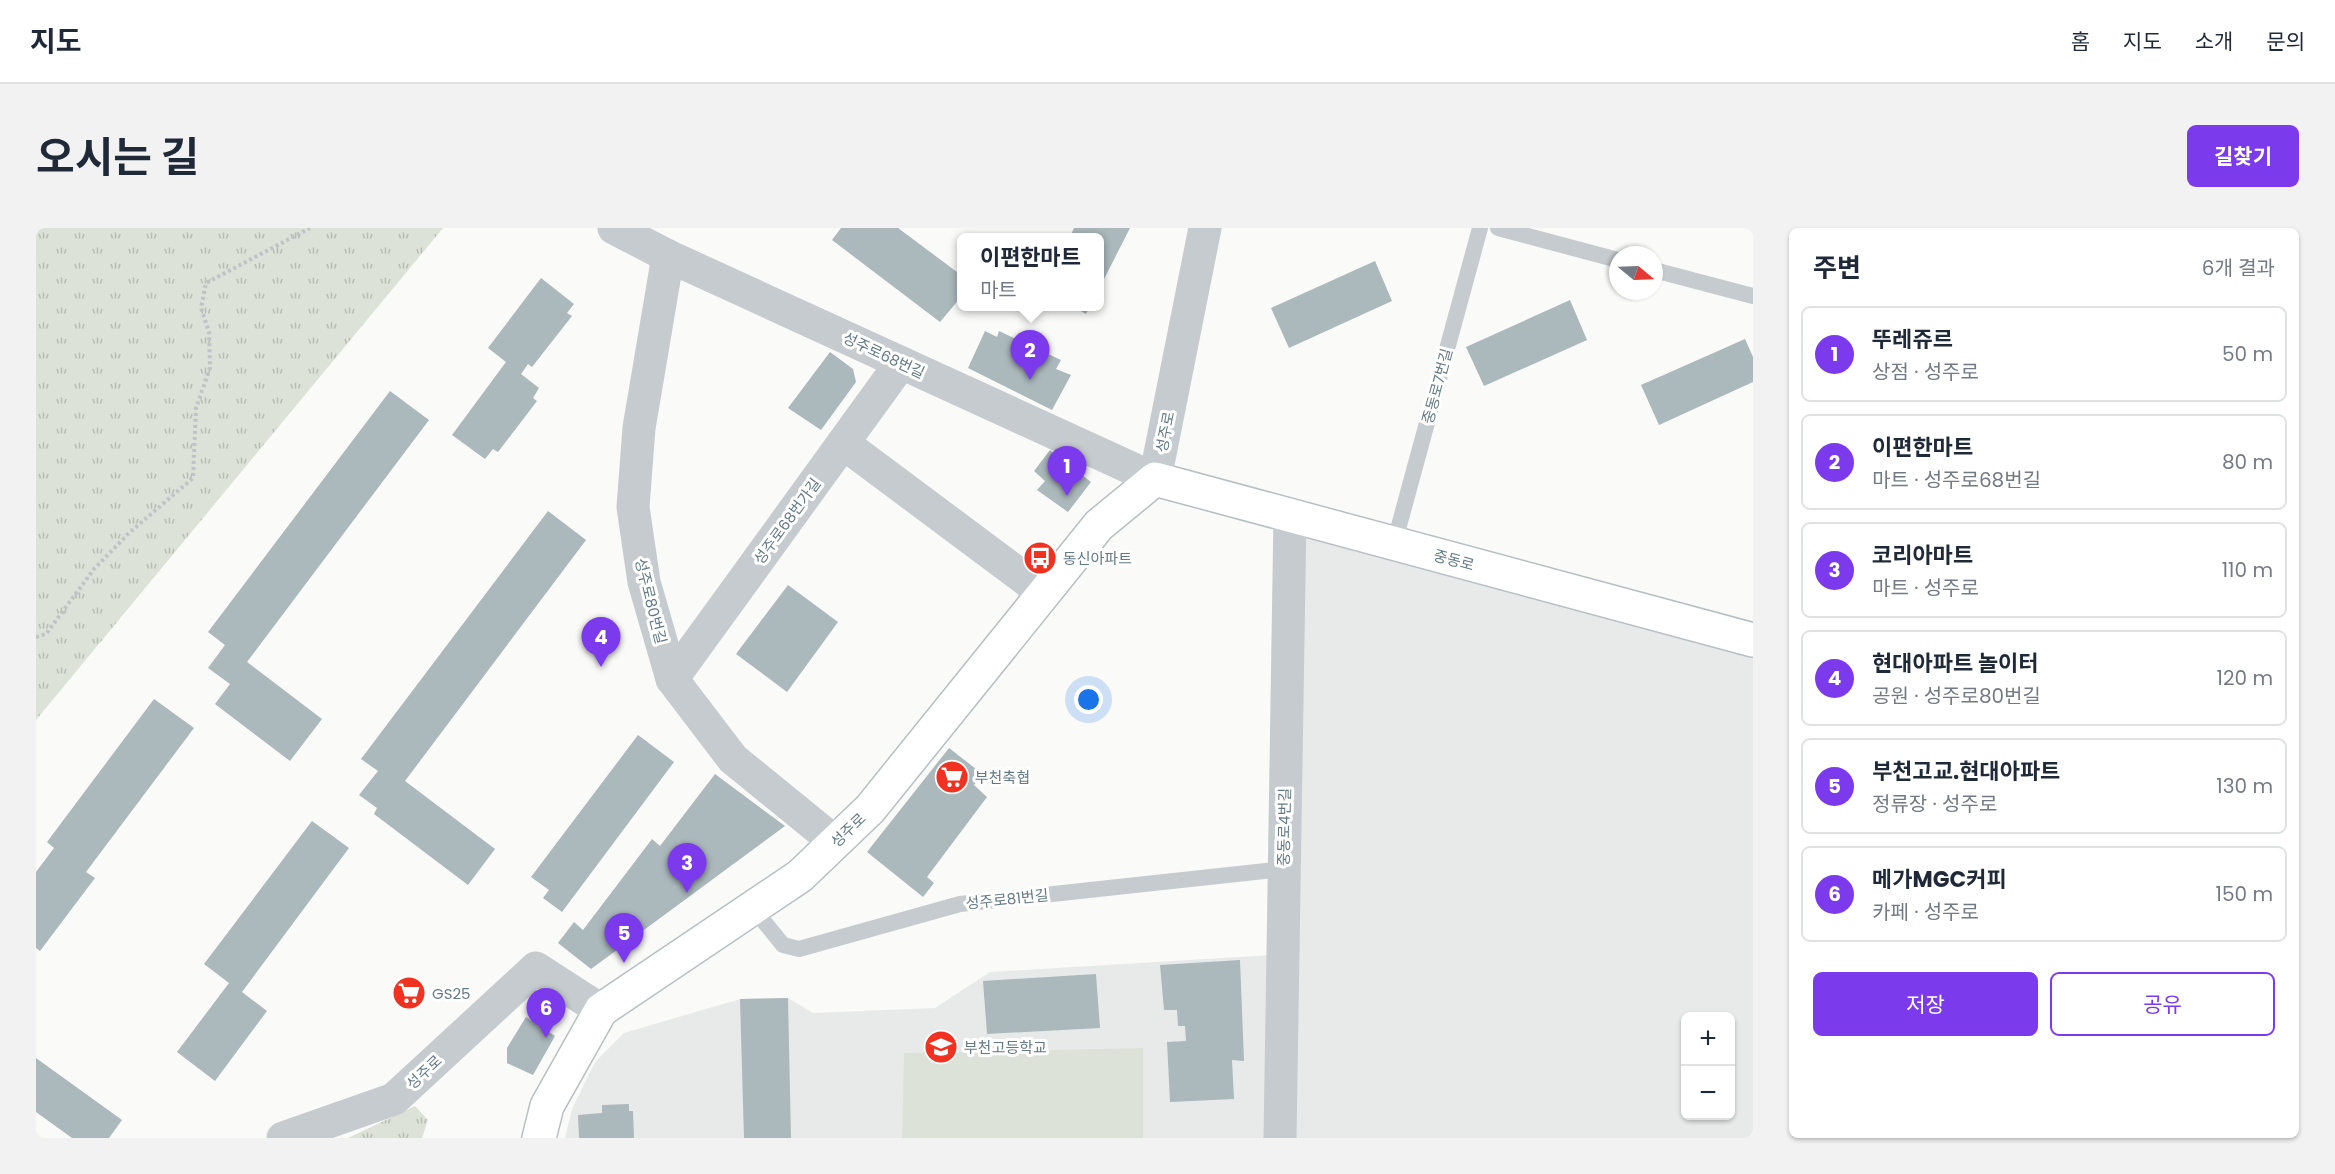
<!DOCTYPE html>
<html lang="ko">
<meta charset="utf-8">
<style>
:root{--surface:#fff;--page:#f2f2f3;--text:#1f2937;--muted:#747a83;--line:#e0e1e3;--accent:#7c3aed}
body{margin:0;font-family:Poppins,"Noto Sans KR",sans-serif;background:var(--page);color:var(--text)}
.controls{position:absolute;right:18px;bottom:18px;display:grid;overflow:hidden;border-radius:9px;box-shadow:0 2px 4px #0004}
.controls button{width:54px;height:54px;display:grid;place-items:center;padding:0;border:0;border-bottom:2px solid var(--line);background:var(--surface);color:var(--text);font:30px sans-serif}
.compass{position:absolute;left:1573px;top:18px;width:54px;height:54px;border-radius:50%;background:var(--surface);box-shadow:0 2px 4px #0004;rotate:109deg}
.you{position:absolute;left:1053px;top:472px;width:21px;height:21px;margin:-15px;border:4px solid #fff;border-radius:50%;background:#1a73e8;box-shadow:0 0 0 9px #1a73e833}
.badge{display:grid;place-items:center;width:39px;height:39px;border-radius:50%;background:var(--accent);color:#fff;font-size:20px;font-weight:700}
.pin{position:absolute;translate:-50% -50px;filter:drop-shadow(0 2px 3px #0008)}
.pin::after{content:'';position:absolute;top:32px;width:21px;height:18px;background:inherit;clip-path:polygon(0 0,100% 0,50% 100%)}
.popup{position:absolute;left:921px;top:5px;width:147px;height:78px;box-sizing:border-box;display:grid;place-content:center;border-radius:9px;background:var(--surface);filter:drop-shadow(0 2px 4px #0005);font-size:20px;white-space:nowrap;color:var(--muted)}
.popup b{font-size:22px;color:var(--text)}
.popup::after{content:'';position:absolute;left:50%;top:100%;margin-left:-12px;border:12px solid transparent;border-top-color:var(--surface)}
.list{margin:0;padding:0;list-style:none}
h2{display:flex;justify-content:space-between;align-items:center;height:78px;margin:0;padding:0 24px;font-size:26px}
h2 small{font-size:20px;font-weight:400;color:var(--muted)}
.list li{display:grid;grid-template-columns:39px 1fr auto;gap:18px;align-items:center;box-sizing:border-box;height:96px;margin:0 12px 12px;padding:0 12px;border:2px solid var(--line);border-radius:9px}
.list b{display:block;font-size:22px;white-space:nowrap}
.list p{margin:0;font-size:20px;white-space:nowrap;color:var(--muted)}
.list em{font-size:20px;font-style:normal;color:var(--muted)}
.actions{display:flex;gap:12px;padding:18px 24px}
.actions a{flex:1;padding:14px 0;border:2px solid var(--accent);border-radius:9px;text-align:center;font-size:21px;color:var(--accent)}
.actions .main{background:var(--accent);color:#fff}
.map{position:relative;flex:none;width:1717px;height:910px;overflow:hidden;border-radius:9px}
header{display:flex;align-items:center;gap:36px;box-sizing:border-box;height:84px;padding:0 30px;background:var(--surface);border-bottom:2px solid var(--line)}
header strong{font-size:28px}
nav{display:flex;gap:33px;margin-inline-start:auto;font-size:21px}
.intro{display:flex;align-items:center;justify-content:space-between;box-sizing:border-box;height:144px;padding:0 36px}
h1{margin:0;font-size:42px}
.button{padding:15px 27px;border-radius:9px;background:var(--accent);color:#fff;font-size:21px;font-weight:700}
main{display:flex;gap:36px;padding:0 36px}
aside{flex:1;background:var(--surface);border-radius:9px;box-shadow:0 2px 4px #0004}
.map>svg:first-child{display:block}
</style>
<header>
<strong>지도</strong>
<nav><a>홈</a><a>지도</a><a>소개</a><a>문의</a></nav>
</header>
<div class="intro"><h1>오시는 길</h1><a class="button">길찾기</a></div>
<main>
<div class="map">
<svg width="1717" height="910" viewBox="0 0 1717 910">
<defs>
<pattern id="park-tufts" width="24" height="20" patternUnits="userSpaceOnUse" patternTransform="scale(1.5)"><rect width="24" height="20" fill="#dde2d8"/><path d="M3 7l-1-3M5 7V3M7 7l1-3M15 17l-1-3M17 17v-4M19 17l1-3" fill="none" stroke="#b7bcb5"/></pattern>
</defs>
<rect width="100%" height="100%" fill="#fafaf8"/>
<g fill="#e8eae9" fill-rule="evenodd">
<path d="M1271,292l446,120v498h-472zM1650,788h44v100h-44z"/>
<polygon points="1236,727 1232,910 529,910 536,881 559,834 588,805 704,771 752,770 777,785 899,780 954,744"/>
</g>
<g fill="url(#park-tufts)">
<polygon points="0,0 407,0 0,492"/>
<polygon points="379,878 392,892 386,910 312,910"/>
</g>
<polygon fill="#dde2d8" points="1107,820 1107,910 866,910 868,825"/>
<g fill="#abb8bc">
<polygon points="805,0 862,0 925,47 925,69 904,94 796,12"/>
<polygon points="1038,0 1094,0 1063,61 1063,9 1034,9"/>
<polygon points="1339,33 1356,73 1253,120 1235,80"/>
<polygon points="505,50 538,76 531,85 536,88 496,139 492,136 485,146 503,160 497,170 501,173 462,224 457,221 449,231 416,207 470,134 452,120"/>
<polygon points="1534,72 1551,112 1448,158 1430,119"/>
<polygon points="1036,78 1054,78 1050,86"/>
<polygon points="949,103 961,109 963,103 1025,132 1020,141 1035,147 1016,182 932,140"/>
<polygon points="1709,111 1717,129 1717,154 1623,197 1605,157"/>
<polygon points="794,124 817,141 820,154 785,202 752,180"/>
<polygon points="354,163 393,192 211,434 286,491 254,533 179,476 194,456 172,440 189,417 172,404"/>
<polygon points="1014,222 1055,254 1032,284 1001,262 1009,253 998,243"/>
<polygon points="512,283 550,312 369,553 459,621 432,657 338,586 341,580 323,567 342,543 325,531"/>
<polygon points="752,357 802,394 751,464 700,426"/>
<polygon points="118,471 158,500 50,644 59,650 4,723 0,720 0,644 18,620 11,614"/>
<polygon points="602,507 638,534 526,684 507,670 513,662 495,649"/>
<polygon points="913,520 940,541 941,553 938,557 951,569 891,649 898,655 887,669 831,624"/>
<polygon points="679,546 749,598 555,741 522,715 538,694 547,702 616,611 624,618"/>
<polygon points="276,593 313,620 206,764 231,783 179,853 141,824 193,755 168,736"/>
<polygon points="1204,732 1208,833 1196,832 1198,871 1134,874 1131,814 1150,813 1149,798 1142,798 1141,782 1128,782 1124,737"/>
<polygon points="1060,746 1064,800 951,806 947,753"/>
<polygon points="752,770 755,910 708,910 704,771"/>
<polygon points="490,789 519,808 497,847 471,835 471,820"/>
<polygon points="0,830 86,892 73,910 36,910 0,884"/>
<polygon points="593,876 593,883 597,883 598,910 543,910 542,887 566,885 566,877"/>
</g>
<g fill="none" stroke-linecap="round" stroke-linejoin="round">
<defs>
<polyline id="secondary" points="503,910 511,878 565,782 764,648 834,581 1063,297 1119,251 1717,412"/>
</defs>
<use href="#secondary" stroke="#b7bfc3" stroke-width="36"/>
<polyline stroke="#bfc3c5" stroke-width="4" stroke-dasharray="3 3" stroke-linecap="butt" points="0,409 10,406 58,341 93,305 157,250 160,180 174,140 173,104 165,80 170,55 274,0"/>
<g stroke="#c5cbce" stroke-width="16">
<polyline points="1462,0 1582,32"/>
<polyline points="1618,42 1717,68"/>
<polyline points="1358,316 1444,0"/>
<polyline points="717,680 747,717 763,721 924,676 1248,641"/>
</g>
<g stroke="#c5cbce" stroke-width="33">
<polyline points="578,0 632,28 1119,251 1169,0"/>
<polyline points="632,28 603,200 597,279 608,354 636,451 697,531 799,614"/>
<polyline points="807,215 1008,365"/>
<polyline points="636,451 865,135"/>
<polyline points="247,910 358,871 500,740 565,782"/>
<polyline points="1244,910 1254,287"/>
</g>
<use href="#secondary" stroke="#fff" stroke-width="33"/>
</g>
<defs>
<symbol id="bus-disc" viewBox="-11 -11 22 22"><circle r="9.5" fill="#f13221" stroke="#fff"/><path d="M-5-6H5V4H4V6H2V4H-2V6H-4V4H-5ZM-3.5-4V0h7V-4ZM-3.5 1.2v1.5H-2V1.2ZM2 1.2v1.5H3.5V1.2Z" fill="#fff"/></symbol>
<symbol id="supermarket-disc" viewBox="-11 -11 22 22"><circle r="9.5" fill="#f13221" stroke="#fff"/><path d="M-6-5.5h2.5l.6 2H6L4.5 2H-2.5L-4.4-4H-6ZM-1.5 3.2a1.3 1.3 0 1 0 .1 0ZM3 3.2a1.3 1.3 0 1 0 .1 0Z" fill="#fff"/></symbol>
<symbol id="school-disc" viewBox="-11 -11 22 22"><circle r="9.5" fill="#f13221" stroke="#fff"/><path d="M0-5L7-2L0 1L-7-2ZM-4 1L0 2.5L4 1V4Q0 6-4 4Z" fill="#fff"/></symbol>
</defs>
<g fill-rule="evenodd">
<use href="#bus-disc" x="985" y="311" width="38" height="38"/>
<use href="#supermarket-disc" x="897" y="530" width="38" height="38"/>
<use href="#supermarket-disc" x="354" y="746" width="38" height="38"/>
<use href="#school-disc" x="886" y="800" width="38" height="38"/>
</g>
<g text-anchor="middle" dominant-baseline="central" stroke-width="6" stroke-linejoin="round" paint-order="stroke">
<g font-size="15" fill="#637a85" stroke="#fff">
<text transform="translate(848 127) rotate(25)">성주로68번길</text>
<text transform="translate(1401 158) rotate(-75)">중동로7번길</text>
<text transform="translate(1129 204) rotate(-79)">성주로</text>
<text transform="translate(751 293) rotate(-54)">성주로68번가길</text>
<text transform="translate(1418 332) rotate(15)">중동로</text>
<text transform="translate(615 373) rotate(76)">성주로80번길</text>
<text transform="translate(1248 599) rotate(-89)">중동로4번길</text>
<text transform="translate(812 602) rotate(-44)">성주로</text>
<text transform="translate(971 671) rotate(-6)">성주로81번길</text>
<text transform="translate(388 844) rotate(-43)">성주로</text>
</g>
<g font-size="15" fill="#637a85" stroke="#fff" text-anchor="start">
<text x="1027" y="330">동신아파트</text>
<text x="939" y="549">부천축협</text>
<text x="396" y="765">GS25</text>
<text x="928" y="819">부천고등학교</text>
</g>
</g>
</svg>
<div class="controls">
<button>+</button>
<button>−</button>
</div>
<svg class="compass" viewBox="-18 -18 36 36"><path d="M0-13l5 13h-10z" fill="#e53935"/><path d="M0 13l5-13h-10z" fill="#747a83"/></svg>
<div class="you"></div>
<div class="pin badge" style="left:1031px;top:268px">1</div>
<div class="pin badge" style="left:994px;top:152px">2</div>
<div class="popup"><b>이편한마트</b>마트</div>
<div class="pin badge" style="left:651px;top:665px">3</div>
<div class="pin badge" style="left:565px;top:439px">4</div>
<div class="pin badge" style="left:588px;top:735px">5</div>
<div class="pin badge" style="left:510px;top:810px">6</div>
</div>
<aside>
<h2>주변<small>6개 결과</small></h2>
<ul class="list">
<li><span class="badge">1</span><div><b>뚜레쥬르</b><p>상점 · 성주로</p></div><em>50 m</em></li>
<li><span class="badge">2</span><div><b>이편한마트</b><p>마트 · 성주로68번길</p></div><em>80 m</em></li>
<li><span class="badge">3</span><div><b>코리아마트</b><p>마트 · 성주로</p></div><em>110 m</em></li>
<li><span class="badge">4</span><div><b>현대아파트 놀이터</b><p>공원 · 성주로80번길</p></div><em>120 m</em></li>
<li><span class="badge">5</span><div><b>부천고교.현대아파트</b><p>정류장 · 성주로</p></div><em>130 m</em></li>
<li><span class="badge">6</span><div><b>메가MGC커피</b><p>카페 · 성주로</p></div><em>150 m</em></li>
</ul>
<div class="actions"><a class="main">저장</a><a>공유</a></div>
</aside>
</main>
